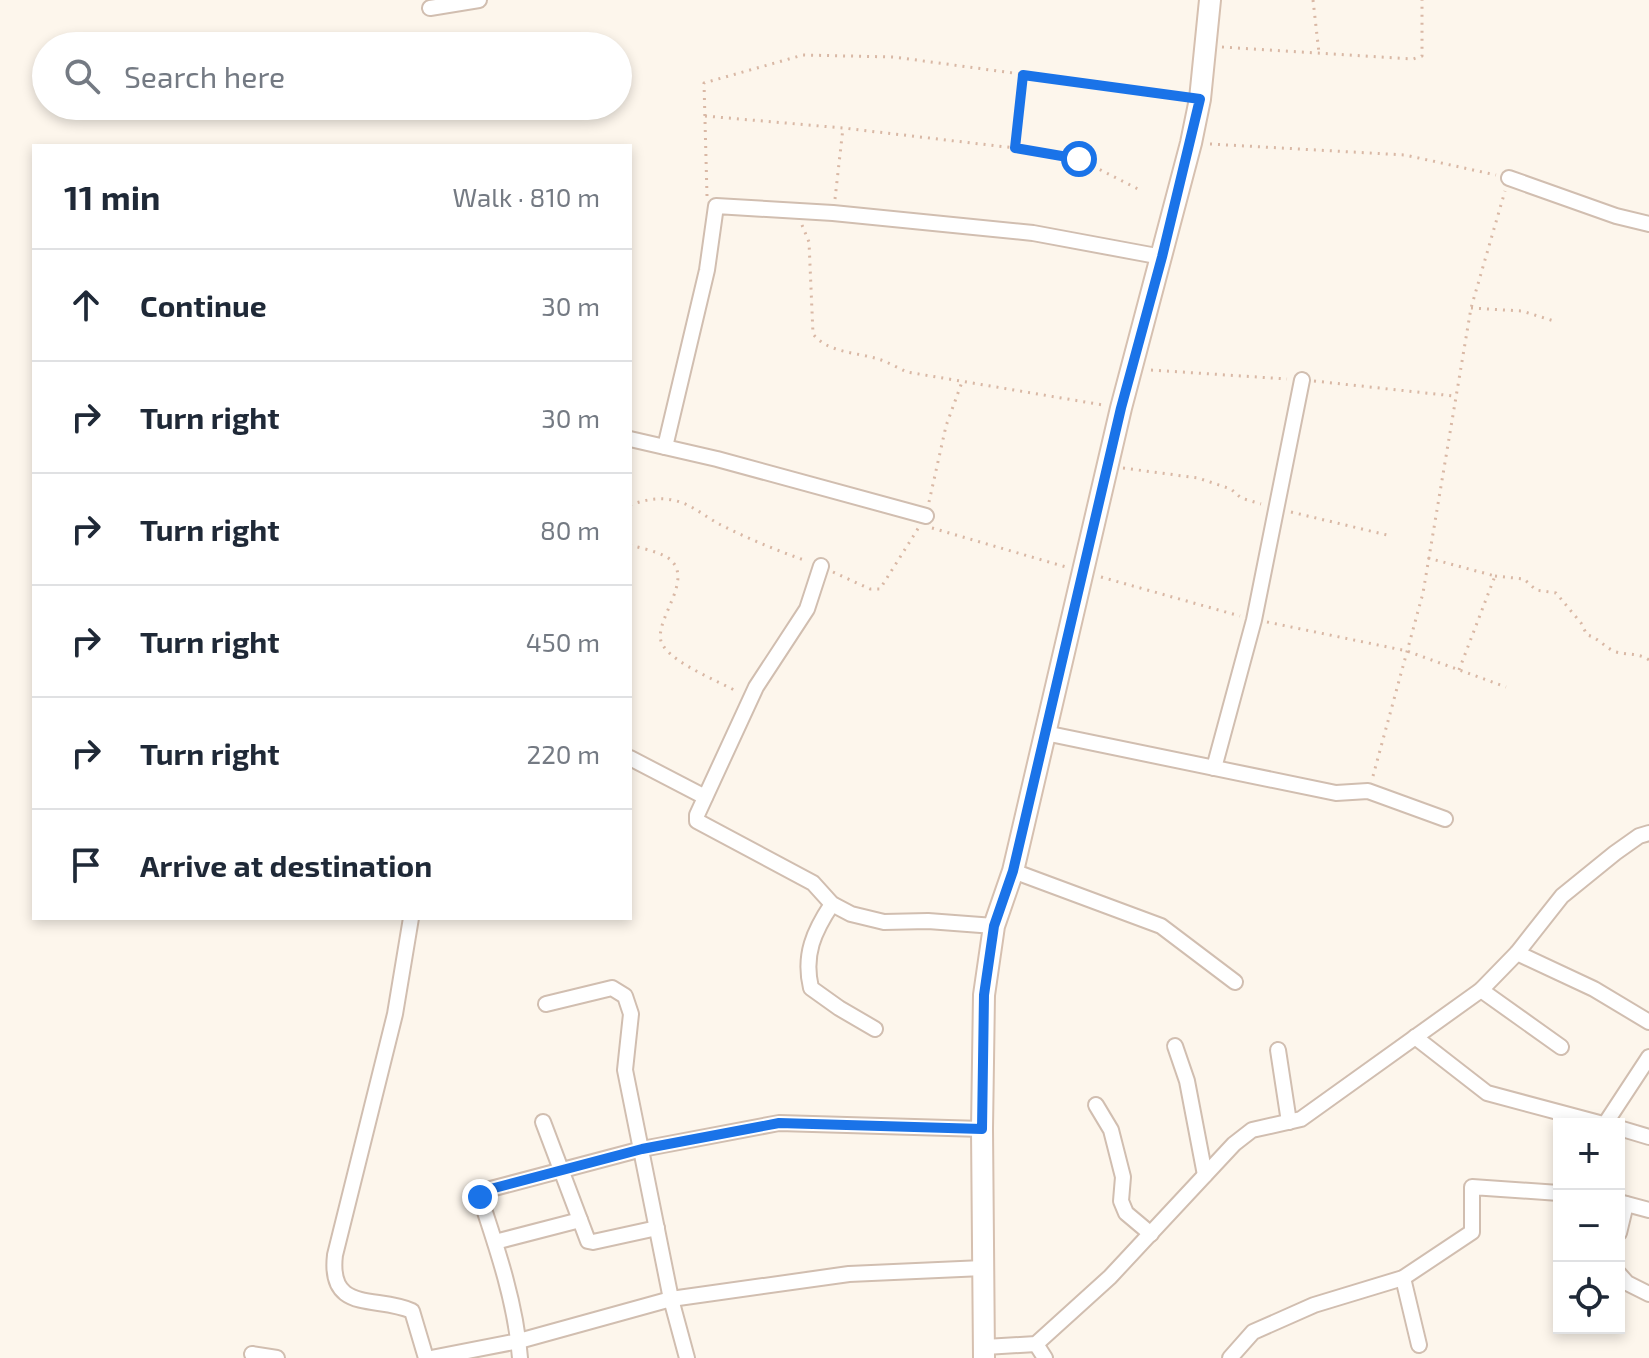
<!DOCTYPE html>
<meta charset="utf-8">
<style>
:root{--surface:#fff;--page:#f2f2f3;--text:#1f2937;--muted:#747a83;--line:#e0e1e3}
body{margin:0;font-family:"Exo 2",sans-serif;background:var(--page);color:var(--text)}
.controls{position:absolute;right:24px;bottom:24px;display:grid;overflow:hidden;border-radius:0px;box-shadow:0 4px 12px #0003}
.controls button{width:72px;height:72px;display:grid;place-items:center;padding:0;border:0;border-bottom:2px solid var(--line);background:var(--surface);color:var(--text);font:40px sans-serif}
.stop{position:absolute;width:24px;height:24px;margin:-18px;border:6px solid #1a73e8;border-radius:50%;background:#fff}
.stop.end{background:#1a73e8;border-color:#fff;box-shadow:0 2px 8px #0008}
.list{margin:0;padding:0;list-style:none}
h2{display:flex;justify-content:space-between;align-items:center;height:104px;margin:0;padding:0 32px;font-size:34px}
h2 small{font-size:26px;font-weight:400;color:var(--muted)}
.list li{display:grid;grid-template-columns:52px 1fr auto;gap:24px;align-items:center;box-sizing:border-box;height:112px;padding:0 32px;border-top:2px solid var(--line)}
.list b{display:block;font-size:30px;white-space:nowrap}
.list em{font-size:26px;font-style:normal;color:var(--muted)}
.icon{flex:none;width:44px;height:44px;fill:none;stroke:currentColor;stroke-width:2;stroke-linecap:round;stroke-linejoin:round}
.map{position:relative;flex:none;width:1649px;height:1358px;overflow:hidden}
.search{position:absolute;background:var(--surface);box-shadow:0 4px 12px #0003;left:32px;top:32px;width:600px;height:88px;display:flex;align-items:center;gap:20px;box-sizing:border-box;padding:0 28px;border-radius:44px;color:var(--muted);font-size:30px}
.panel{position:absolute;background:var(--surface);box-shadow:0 4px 12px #0003;left:32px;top:144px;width:600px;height:776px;border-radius:0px}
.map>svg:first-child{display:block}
</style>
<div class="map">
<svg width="1649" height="1358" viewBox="0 0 1649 1358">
<rect width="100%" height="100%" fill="#fdf6ec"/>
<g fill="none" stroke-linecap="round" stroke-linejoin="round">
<defs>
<g id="street">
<polyline points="430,8 479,0"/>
<polyline points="1509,178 1616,216 1649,224"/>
<polyline points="630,439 717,459 926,516"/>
<polyline points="665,447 707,270 716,206 833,213 1033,233 1162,257"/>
<polyline points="821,566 807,609 756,687 697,815 697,821 813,883 832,904 851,914 884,922 928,921 994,926"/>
<polyline points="1045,733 1336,793 1368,791 1445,819"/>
<polyline points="630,758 705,797"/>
<polyline points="1214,768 1254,620 1302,380"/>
<polyline points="1013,871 1161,926 1235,982"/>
<path d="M832,904c-18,27 -29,51 -21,84l28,20 36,21"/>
<path d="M411,918l-16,96 -60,241c-7,59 42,40 77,56l14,47"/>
<polyline points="1517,953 1594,989 1649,1022"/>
<polyline points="1481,990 1561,1047"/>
<polyline points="546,1004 612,988 625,996 631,1014 625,1070 671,1299 687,1358"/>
<polyline points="1415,1037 1487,1093 1603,1124"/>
<polyline points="1175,1046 1187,1081 1205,1175"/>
<polyline points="1278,1050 1289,1122"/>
<polyline points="1096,1105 1111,1130 1123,1177 1121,1201 1126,1213 1151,1234"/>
<polyline points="543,1122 588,1241 593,1242 657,1228"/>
<polyline points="1605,1124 1649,1057"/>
<polyline points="1619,1128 1649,1137"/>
<polyline points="1619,1202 1649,1210"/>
<polyline points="1619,1233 1626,1204"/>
<polyline points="495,1242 580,1220"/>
<polyline points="1619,1274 1627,1283 1649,1294"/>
<polyline points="1403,1278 1419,1345"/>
<polyline points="1036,1344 1045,1358"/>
<polyline points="985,1347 1036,1344 1110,1277 1234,1144 1252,1130 1301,1119 1481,990 1517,953 1562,896 1615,853 1639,836 1649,833"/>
<polyline points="252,1354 277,1358"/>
<polyline points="431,1358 519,1341 671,1299 849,1274 983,1268"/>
<path d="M520,1358c-4,-54 -23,-110 -40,-161l3,-6 159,-42 137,-26 203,6"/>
<polyline points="1230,1358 1253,1332 1314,1305 1403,1278 1472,1232 1472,1187 1559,1193"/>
</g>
<polyline id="secondary" points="984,1358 982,1129 984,995 994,926 1013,871 1121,408 1191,143 1200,99 1210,0"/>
</defs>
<use href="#street" stroke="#d1beb0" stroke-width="18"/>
<use href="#secondary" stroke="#d6c0b0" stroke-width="24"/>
<g stroke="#d9b8a5" stroke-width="3" stroke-dasharray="2 6" stroke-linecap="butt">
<polyline points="1313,0 1319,53"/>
<polyline points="1222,47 1413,59 1422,56 1422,0"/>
<polyline points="705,116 843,128 1015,148 1079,159 1138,189"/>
<polyline points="1210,144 1405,155 1496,175"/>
<polyline points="1015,146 1023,75"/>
<polyline points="707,196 704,83 803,55 894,57 1184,96"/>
<polyline points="835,199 843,128"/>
<path d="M802,225l7,17 4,92c15,19 43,18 65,25 10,3 20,9 29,13l196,33"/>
<polyline points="1471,308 1522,311 1557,322"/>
<polyline points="1151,370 1287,379"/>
<polyline points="1314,381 1454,396"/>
<polyline points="1123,468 1198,478 1231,489 1241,498 1261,504"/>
<polyline points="929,502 946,426 962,382"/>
<path d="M630,505c14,-5 28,-8 42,-5 19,3 33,17 49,25 28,14 57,26 86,36"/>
<polyline points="1291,512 1387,535"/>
<polyline points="932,528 1066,567"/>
<path d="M630,545c11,3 25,6 35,11 37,21 -19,69 -1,91 13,18 54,34 74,45"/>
<polyline points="1428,558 1495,576 1459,670"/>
<polyline points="833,572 870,589 880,589 919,527"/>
<path d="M1495,576l29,3 12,11 20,3 25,30 6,12c12,3 18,13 29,17 12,3 23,1 33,8"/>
<polyline points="1101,577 1240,616"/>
<polyline points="1267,622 1407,651 1506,687"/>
<polyline points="1373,776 1423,593 1471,308 1505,191"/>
</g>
<use href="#street" stroke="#fff" stroke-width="14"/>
<use href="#secondary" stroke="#fff" stroke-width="20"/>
</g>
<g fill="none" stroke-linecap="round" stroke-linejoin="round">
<polyline stroke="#1a73e8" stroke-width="10" points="480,1197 483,1191 642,1149 779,1123 982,1129 984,995 994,926 1013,871 1121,408 1162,257 1200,99 1023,75 1015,148 1079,159"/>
</g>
</svg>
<div class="controls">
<button>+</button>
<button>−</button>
<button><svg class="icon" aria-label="locate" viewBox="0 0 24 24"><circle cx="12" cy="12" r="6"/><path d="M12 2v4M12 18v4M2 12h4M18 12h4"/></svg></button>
</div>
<div class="stop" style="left:1079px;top:159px"></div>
<div class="stop end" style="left:480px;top:1197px"></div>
<div class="search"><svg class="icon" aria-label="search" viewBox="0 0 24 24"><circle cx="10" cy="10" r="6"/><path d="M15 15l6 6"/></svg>Search here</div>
<section class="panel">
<h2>11 min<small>Walk · 810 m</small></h2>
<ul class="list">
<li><svg class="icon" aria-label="ahead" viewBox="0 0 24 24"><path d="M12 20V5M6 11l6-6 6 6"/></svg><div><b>Continue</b></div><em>30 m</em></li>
<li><svg class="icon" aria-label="right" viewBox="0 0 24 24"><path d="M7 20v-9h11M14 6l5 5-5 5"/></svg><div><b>Turn right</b></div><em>30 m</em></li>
<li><svg class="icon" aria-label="right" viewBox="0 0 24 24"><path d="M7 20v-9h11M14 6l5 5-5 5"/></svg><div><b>Turn right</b></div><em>80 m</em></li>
<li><svg class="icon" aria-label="right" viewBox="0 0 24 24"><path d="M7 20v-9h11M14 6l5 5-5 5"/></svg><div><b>Turn right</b></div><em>450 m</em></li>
<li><svg class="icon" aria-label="right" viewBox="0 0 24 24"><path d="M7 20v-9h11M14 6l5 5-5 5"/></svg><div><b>Turn right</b></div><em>220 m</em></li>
<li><svg class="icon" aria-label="arrive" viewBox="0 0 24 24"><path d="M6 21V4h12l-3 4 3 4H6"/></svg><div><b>Arrive at destination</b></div></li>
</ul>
</section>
</div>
